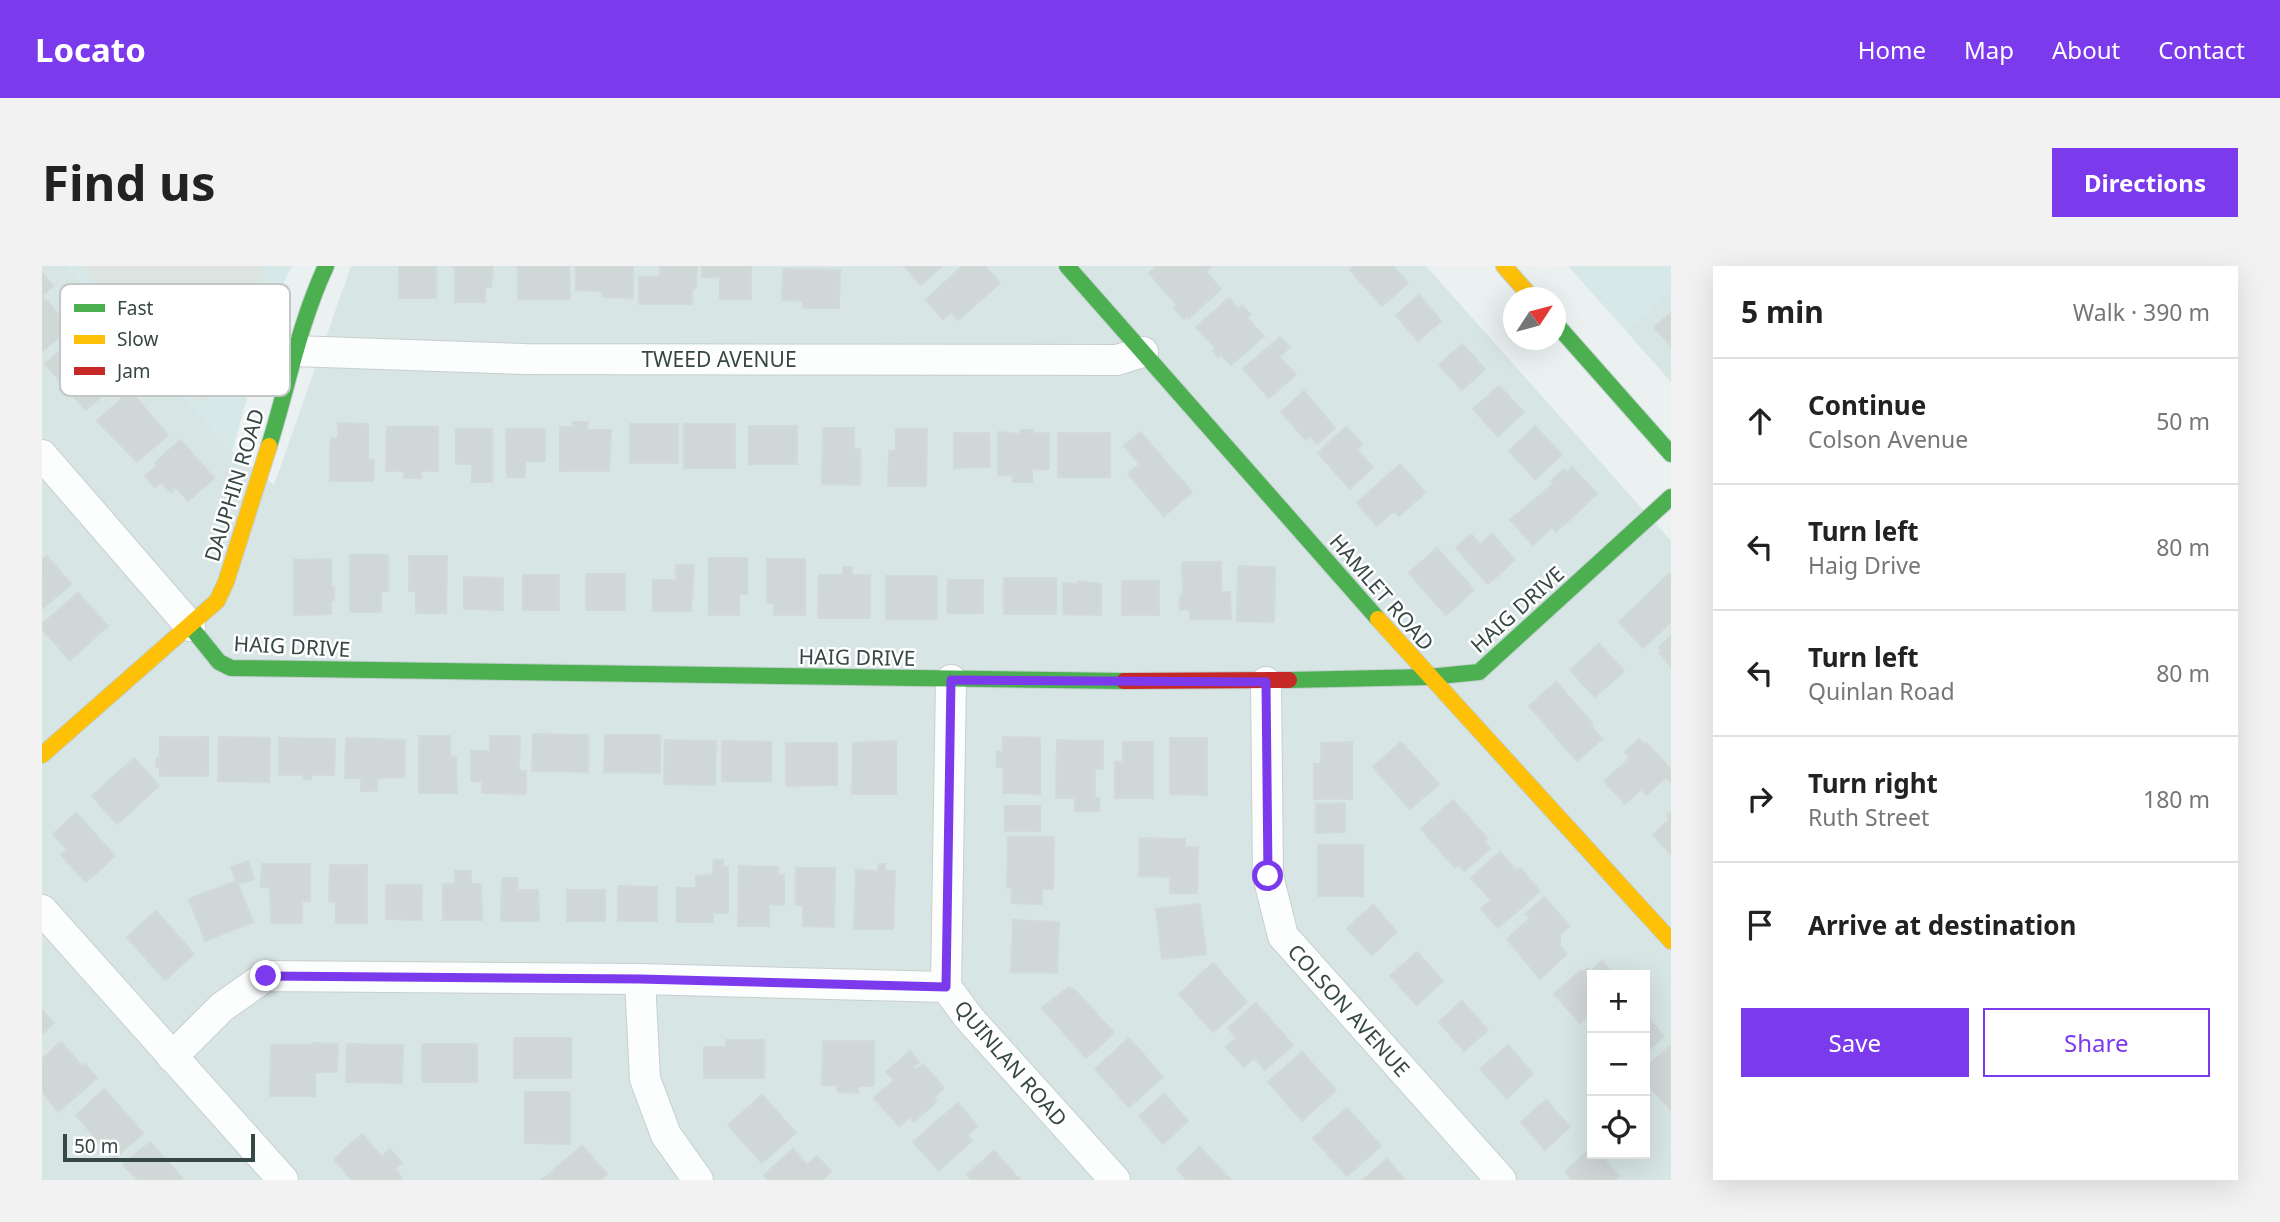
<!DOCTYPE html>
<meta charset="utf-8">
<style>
:root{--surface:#fff;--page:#f2f2f2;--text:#222;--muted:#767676;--line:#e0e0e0;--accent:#7c3aed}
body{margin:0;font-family:"Noto Sans",sans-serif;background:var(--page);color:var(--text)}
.controls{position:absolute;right:21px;bottom:21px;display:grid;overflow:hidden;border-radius:0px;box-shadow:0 7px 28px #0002}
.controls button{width:63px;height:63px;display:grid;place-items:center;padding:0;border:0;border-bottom:2px solid var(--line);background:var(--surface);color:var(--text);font:35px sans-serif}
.compass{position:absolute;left:1461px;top:21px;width:63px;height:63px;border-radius:50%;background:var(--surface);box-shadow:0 7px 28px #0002;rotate:54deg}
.scale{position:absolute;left:21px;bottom:18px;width:192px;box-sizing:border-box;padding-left:7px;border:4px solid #364845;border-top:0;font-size:19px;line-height:24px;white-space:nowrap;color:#364845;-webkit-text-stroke:5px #fff;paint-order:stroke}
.stop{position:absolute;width:21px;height:21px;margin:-16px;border:5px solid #7c3aed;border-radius:50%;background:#fff}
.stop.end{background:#7c3aed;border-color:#fff;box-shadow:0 2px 7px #0008}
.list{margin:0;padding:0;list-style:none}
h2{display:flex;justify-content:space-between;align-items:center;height:91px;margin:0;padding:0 28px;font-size:30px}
h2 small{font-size:23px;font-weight:400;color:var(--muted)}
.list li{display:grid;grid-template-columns:46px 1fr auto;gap:21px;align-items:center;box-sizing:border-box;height:126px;padding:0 28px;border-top:2px solid var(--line)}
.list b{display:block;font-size:26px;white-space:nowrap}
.list p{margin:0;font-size:23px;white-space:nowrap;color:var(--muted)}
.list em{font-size:23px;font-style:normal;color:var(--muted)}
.actions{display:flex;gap:14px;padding:21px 28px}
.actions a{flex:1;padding:16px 0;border:2px solid var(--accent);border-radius:0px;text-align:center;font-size:24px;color:var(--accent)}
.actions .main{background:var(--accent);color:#fff}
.icon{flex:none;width:38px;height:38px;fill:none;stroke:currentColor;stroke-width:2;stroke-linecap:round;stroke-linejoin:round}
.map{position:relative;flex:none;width:1629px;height:914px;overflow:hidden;border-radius:0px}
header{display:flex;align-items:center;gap:42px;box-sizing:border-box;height:98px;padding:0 35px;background:var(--accent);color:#fff}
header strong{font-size:33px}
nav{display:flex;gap:38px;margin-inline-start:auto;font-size:24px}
.intro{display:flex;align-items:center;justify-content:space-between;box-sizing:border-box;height:168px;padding:0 42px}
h1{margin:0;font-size:49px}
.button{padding:18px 32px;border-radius:0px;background:var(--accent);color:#fff;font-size:24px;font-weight:700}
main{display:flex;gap:42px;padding:0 42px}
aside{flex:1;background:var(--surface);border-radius:0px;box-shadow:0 7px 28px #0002}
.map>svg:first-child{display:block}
</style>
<header>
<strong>Locato</strong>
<nav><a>Home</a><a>Map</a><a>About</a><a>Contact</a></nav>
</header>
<div class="intro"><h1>Find us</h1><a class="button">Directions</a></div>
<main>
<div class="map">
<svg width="1629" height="914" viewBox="0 0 1629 914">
<rect width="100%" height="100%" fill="#ebf1f1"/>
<g fill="#d8e5e5" fill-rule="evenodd">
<path d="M0,0h25l165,185 42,34 77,-219h1075l245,275v639h-1629zM1550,709h53v179h-53z"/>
<polygon points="1629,24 1629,116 1584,65"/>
</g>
<g fill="#d6e8e7">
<polygon points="25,0 250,0 235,29 190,185"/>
<polygon points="1526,0 1629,0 1629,24 1584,65"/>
</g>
<polygon fill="#dce3e1" points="38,0 221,0 217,55 195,101 181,119 159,138"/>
<g fill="#d0d8d7" stroke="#d1d9d9" stroke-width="2">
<rect x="357" y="0" width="37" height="32"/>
<polygon points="451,0 449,21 443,21 443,36 413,36 413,1 409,0"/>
<polygon points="476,0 527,0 528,33 476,33"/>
<polygon points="534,0 591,0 591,32 560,31 560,25 534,24"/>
<polygon points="618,0 655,0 654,22 650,22 650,38 597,38 597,11 618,11"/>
<polygon points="660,0 709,0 709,33 678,33 678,11 660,11"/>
<polygon points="862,0 900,0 879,19"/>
<polygon points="920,0 943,0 958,17 916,54 909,46 901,53 884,34"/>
<polygon points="1115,0 1170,0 1164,6 1179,23 1147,52 1145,50 1142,53 1132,42 1135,39 1107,7"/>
<polygon points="1312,0 1351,0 1366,17 1340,40 1308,4"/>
<polygon points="741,3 798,4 797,42 761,42 761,35 740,34"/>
<polygon points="0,7 11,20 0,30 28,61 0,86"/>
<polygon points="1377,29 1399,55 1376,75 1354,49"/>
<polygon points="1187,32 1197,43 1200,39 1208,48 1205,52 1222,70 1189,99 1179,88 1176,91 1171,85 1174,82 1154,61"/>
<polygon points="1629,47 1629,80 1612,61"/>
<polygon points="35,70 76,115 74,117 77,120 72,126 68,122 44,144 3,98"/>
<polygon points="1238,71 1248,81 1237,91 1254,109 1227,132 1201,103"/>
<polygon points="1420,78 1443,103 1420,124 1397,99"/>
<polygon points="1457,120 1482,146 1456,170 1431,143"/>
<polygon points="88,125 126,169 95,196 55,155"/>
<polygon points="1262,125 1293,162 1275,178 1268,170 1264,174 1239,146"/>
<polygon points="531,156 546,156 545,164 569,164 567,205 518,205 518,161 531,161"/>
<polygon points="296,157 326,158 326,194 332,194 331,215 288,215 288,179 290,172 296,172"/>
<rect x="588" y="158" width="48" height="39"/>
<rect x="642" y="158" width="51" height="44"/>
<rect x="707" y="160" width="48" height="38"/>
<polygon points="1493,160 1520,189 1493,213 1467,185"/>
<polygon points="345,161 396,161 396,205 379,205 379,212 362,212 362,205 344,205"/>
<polygon points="1304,161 1320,178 1315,184 1331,201 1308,223 1276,187"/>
<polygon points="781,162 812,162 812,184 818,183 818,219 780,218"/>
<polygon points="414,163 450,163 450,216 430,216 430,198 414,198"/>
<polygon points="464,163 503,163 503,195 483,195 483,211 465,211"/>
<polygon points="854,163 885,163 884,220 846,220 847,185 854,185"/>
<polygon points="979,164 991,164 991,167 1007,167 1007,203 990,203 990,216 971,216 971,209 956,209 956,166 979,168"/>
<polygon points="1098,166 1150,226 1122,250 1086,208 1098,198 1082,180"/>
<polygon points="912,167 947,167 948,201 912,202"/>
<rect x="1016" y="167" width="52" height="44"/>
<polygon points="138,174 172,212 146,235 134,221 129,226 119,216 113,221 103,210 115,199 113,197"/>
<polygon points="1358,198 1383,227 1357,250 1352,245 1335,260 1315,237"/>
<polygon points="1530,201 1555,228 1514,266 1510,261 1491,279 1468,254 1512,217 1509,215 1522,203 1525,206"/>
<polygon points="1429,268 1438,278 1450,268 1473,294 1446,318 1414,282"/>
<polygon points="1395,282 1432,324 1404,349 1367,307"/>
<polygon points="308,289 346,289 346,325 339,325 339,346 308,346"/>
<polygon points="5,290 29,318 1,342 0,294"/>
<polygon points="367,290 405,290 404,347 374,347 374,325 367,325"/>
<polygon points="667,292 705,292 705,328 697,328 697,349 667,349"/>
<polygon points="289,293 289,322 292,321 292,334 289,335 289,348 252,349 252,294"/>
<polygon points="725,293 763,293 763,349 732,349 732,337 725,337"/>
<polygon points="1140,296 1179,296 1179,326 1188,326 1189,353 1148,353 1148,344 1138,344 1138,330 1141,330"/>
<polygon points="634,299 652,299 649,345 611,345 611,314 634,314"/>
<polygon points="1196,300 1233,301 1232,356 1195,355"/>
<polygon points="801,301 810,301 810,309 828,309 828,352 776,352 777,309 801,309"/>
<rect x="544" y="308" width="39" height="36"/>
<polygon points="1627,308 1629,310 1629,356 1601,382 1577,356"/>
<rect x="481" y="309" width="36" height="35"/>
<rect x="844" y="310" width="51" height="43"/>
<polygon points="422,311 461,312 461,344 422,343"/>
<rect x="962" y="312" width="52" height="36"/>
<polygon points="906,314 941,314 941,347 905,347"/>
<polygon points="1037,315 1059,318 1059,349 1021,348 1021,317 1037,318"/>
<rect x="1080" y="315" width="37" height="34"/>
<polygon points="36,327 66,360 28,394 0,363 0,358"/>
<polygon points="1629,370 1629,401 1617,387 1620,385 1617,381"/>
<polygon points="1557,378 1582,405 1553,431 1528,404"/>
<polygon points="1514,416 1551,458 1549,460 1560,473 1535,495 1487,440"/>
<polygon points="491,468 546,469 546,506 490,505"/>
<polygon points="563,469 618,469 618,507 562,506"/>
<polygon points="377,470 408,470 408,492 414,491 415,527 377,527"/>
<polygon points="448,470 478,470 477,505 484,505 484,528 440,527 440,515 429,515 429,485 448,485"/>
<polygon points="118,471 166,471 166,510 118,510 118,501 114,501 115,492 118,492"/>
<polygon points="177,471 228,472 227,516 176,515"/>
<polygon points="961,471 998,472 998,528 961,527 962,501 955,501 955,486 961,486"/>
<polygon points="237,472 293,473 292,509 269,509 269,513 262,513 262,509 237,509"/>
<polygon points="304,472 363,474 362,511 335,512 335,525 319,525 319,512 303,512"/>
<polygon points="1128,472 1165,472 1165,529 1128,528"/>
<polygon points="1597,473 1603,479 1605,477 1629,504 1629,516 1623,512 1604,529 1599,523 1583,538 1562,515 1588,492 1583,486"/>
<polygon points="623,474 674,475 673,519 622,518"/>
<polygon points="1015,474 1061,475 1061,503 1053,502 1053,532 1057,532 1057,545 1033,545 1033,532 1014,532"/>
<polygon points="680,475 729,476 729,515 680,515"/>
<polygon points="854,475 854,528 810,528 811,477"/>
<polygon points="1081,476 1111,476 1111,532 1073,532 1073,496 1081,496"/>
<polygon points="1310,476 1310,533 1272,533 1272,498 1279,498 1279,477"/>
<polygon points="1359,476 1397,518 1368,543 1331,501"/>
<polygon points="744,477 795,477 795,519 744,520"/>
<polygon points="92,492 117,520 75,558 50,530"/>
<polygon points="1411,534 1446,573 1442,576 1448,583 1422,605 1417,599 1413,602 1379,563"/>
<polygon points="1303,537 1303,566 1274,567 1274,538"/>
<rect x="963" y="540" width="35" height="25"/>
<polygon points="1629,546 1629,588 1611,569 1628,553 1625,549"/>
<polygon points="34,547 73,590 44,616 19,589 25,584 11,568"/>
<polygon points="966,571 1012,571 1011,623 1000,623 1000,638 969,637 970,622 965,622"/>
<polygon points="1098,572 1143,573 1143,581 1156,581 1155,627 1128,627 1128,611 1097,610"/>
<rect x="1276" y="579" width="45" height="51"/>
<polygon points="1458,586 1475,605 1478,602 1498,625 1456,662 1439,643 1449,634 1429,612"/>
<polygon points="672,594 681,594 681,601 686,601 686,647 671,647 671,656 635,656 635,622 654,622 654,610 670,609"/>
<polygon points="206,595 212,613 196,618 211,656 163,675 147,633 194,615 189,601"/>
<polygon points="220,598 268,598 268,635 260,635 260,657 229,657 228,621 219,621"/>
<polygon points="837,598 843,598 843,605 853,605 851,663 812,663 814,604 836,605"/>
<polygon points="288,599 325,599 325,657 294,657 294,636 287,636"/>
<polygon points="697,600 736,601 736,609 742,609 742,639 727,638 727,660 696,660"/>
<polygon points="754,602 793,602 792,661 761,660 761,639 754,639"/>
<polygon points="413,605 429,605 429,618 439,618 440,654 401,654 401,618 413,618"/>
<polygon points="460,612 476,612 475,624 496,624 497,655 459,655"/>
<polygon points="344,619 380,619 379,654 344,653"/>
<polygon points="576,620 615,621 615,655 576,655"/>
<rect x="525" y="624" width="38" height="31"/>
<polygon points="1502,631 1528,660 1518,669 1518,680 1525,688 1498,713 1465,673 1488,652 1484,648"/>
<polygon points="1158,638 1164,688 1120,693 1114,643"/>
<polygon points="1331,639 1355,666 1330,689 1305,662"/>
<polygon points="114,645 152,688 123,714 85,671"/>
<polygon points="971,654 1017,656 1015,707 969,706"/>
<polygon points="1375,686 1401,715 1375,739 1348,710"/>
<polygon points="1560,695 1572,709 1550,709 1550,745 1538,757 1512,728 1539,704 1541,706 1546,702 1549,705"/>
<polygon points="1171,697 1205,736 1171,766 1137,728"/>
<polygon points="1027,721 1034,725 1072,767 1044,792 1000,742"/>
<polygon points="1420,735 1446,764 1422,785 1397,756"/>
<polygon points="1214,737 1251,779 1223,804 1212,792 1202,801 1184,781 1194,772 1186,762"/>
<polygon points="0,744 12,757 0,768"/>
<polygon points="1603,749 1622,770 1603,788"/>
<rect x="472" y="772" width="57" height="40"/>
<polygon points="1087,772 1121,811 1087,841 1053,803"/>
<polygon points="684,774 722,774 722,812 662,812 662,781 684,781"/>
<polygon points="781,775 832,775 832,820 816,820 816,827 796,826 795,819 780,819"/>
<polygon points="19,776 40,800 43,798 55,812 16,846 0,825 0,793"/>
<polygon points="270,777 296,778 295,806 273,806 273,830 228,830 229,779 270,779"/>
<polygon points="305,778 361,779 360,817 304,816"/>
<rect x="380" y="778" width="55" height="38"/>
<polygon points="1466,779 1491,808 1465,832 1438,803"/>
<polygon points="1629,779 1629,844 1603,815 1603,803"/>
<polygon points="868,785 877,796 871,801 874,804 881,798 902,822 892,831 895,835 872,856 868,851 857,860 832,832 852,814 844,806"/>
<polygon points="1260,786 1294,824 1260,855 1226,816"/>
<polygon points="62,823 101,867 72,893 34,849"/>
<polygon points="483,826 528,826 528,878 483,877"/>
<polygon points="1122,828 1146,855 1121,878 1097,850"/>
<polygon points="720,829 754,867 720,897 686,859"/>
<polygon points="1504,834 1528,861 1503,884 1479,856"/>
<polygon points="916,837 935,860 925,869 930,875 897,904 871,876"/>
<polygon points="1305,842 1339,880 1305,910 1271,872"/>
<polygon points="320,868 340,891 348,883 360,897 353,903 360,912 358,914 310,914 292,893"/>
<polygon points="108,876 140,912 138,914 97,914 81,899"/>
<polygon points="540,880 565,908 558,914 500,914"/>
<polygon points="1158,881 1184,909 1189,914 1145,914 1135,903"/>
<polygon points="1550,881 1550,888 1557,888 1577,910 1573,914 1530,914 1523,906"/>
<polygon points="751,883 765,899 775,890 789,905 780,914 727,914 722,909"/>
<polygon points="952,885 978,914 930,914 925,909"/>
<polygon points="1345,893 1363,914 1321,914"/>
</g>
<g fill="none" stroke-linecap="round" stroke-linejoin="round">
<defs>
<polyline id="lane" points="207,77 252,85"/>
<g id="street">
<polyline points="252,85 483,93 1075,94 1101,86"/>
<polyline points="0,189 148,360"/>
<polyline points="909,414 904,721 927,752 1073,914"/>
<polyline points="1224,416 1226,610 1241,670 1459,914"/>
<polyline points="0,644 241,914"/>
<polyline points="598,713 603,813 624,869 656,914"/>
<polyline points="130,791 180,741 224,710 598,713 904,721"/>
</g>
<g id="fast">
<polyline points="1025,0 1336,353"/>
<polyline points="1514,58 1629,188"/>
<path d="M227,180c19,-61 30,-122 57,-180"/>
<polyline points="148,360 177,396 189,402 1082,415"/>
<polyline points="1247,414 1387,411 1437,406 1629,231"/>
</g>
<g id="slow">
<polyline points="1462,0 1490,32"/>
<polyline points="1336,353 1629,675"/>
<polyline points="0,489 175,335 184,316 227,180"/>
</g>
<polyline id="jam" points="1082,415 1247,414"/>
</defs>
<use href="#lane" stroke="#c8cfcf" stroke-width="18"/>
<use href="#street" stroke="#c8cfcf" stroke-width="32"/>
<use href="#fast" stroke="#c0d0ce" stroke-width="18"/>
<use href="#slow" stroke="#c0d0ce" stroke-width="18"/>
<use href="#jam" stroke="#c0d0ce" stroke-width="18"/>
<use href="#lane" stroke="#fcfdfd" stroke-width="16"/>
<use href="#street" stroke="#fcfdfd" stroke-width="30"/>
<use href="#fast" stroke="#4caf50" stroke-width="16"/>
<use href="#slow" stroke="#ffc107" stroke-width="16"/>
<use href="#jam" stroke="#c62828" stroke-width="16"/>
</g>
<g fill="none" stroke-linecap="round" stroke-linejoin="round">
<polyline stroke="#7c3aed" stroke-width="9" points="224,710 598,713 904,721 909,414 1224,416 1226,610"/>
</g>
<g text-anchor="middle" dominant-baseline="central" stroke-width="5" stroke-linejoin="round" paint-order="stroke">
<g font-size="21" fill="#364845" stroke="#fff">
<text x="677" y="93">TWEED AVENUE</text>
<text transform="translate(192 219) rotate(-73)">DAUPHIN ROAD</text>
<text transform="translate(1340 326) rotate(49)">HAMLET ROAD</text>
<text transform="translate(1475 343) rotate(-42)">HAIG DRIVE</text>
<text transform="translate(250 380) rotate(3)">HAIG DRIVE</text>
<text transform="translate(815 391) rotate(1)">HAIG DRIVE</text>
<text transform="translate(1307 744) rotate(48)">COLSON AVENUE</text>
<text transform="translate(969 797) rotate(49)">QUINLAN ROAD</text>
</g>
</g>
<rect x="18" y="18" width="230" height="112" rx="10" fill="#fff" stroke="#c3c8c7" stroke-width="2"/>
<rect x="32" y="38" width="31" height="8" fill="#4caf50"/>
<rect x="32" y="69" width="31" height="9" fill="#ffc107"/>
<rect x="32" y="101" width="31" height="8" fill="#c62828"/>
<g font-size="19" fill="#364845">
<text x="75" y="49">Fast</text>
<text x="75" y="80">Slow</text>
<text x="75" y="112">Jam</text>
</g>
</svg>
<div class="controls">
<button>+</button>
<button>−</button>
<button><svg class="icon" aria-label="locate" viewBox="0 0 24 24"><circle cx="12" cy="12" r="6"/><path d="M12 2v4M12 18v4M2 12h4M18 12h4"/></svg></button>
</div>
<svg class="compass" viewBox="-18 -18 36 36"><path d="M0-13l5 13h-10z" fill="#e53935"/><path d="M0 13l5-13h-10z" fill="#767676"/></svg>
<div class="scale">50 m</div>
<div class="stop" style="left:1226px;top:610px"></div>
<div class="stop end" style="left:224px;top:710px"></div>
</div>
<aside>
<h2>5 min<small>Walk · 390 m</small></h2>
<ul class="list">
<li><svg class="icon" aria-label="ahead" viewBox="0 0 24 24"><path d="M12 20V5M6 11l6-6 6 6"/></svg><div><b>Continue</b><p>Colson Avenue</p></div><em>50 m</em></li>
<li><svg class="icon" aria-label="left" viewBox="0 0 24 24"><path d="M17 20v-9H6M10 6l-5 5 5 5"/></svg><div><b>Turn left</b><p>Haig Drive</p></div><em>80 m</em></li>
<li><svg class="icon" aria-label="left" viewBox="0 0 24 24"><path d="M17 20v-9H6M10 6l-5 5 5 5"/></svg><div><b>Turn left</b><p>Quinlan Road</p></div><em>80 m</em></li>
<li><svg class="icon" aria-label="right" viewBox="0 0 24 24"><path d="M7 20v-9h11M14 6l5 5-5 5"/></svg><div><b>Turn right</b><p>Ruth Street</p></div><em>180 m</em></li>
<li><svg class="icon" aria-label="arrive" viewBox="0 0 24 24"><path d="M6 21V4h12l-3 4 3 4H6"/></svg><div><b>Arrive at destination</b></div></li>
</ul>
<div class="actions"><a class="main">Save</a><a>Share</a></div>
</aside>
</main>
